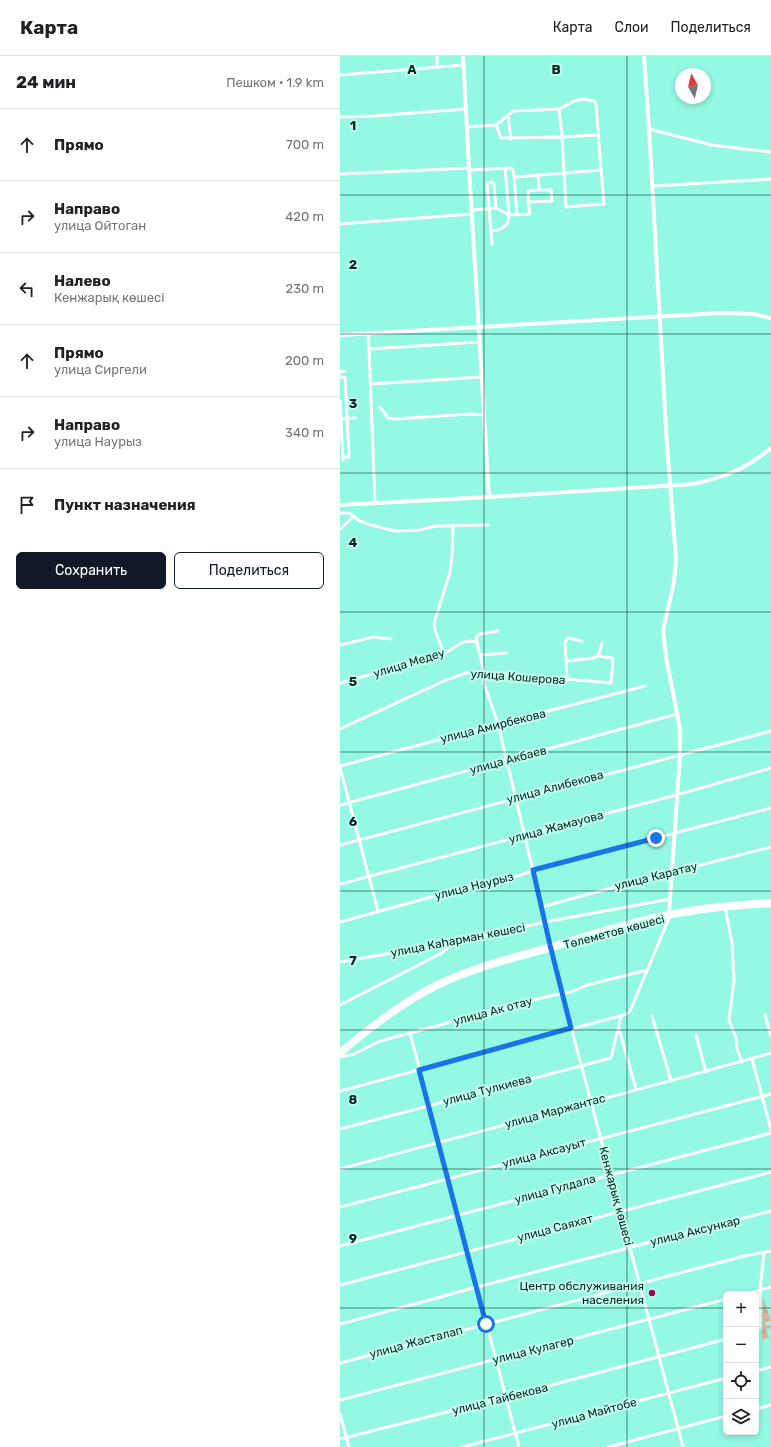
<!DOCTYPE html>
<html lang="ru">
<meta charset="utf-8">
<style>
:root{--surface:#fff;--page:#f6f6f6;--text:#202124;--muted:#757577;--line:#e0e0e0;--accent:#111827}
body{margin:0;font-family:Rubik,sans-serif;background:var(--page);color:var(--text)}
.controls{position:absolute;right:12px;bottom:12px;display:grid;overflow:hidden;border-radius:6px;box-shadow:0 2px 6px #0003}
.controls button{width:36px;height:36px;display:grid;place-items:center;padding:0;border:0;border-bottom:1px solid var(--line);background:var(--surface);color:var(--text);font:20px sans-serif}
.compass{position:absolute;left:335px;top:12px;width:36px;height:36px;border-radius:50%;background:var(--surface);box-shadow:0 2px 6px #0003;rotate:352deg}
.stop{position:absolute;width:12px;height:12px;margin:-9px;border:3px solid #1a73e8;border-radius:50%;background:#fff}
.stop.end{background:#1a73e8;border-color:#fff;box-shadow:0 1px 4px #0008}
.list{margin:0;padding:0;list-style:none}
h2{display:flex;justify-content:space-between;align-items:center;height:52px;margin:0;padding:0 16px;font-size:17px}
h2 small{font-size:13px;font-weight:400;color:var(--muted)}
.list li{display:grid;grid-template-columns:26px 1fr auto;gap:12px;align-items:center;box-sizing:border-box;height:72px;padding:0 16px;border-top:1px solid var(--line)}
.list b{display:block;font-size:15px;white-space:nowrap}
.list p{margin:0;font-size:13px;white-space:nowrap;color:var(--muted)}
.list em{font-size:13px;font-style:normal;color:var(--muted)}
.actions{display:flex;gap:8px;padding:12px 16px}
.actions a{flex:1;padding:9px 0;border:1px solid var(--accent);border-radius:6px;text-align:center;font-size:14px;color:var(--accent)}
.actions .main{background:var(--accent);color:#fff}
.icon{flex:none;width:22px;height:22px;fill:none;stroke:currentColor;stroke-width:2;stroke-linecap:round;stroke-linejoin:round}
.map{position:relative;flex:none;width:431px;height:1391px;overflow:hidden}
header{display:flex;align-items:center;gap:24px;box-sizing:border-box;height:56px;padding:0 20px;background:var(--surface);border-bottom:1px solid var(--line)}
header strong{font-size:19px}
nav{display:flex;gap:22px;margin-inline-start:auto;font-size:14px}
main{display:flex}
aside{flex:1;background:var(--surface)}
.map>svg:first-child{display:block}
</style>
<header>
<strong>Карта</strong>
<nav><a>Карта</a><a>Слои</a><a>Поделиться</a></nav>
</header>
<main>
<aside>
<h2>24 мин<small>Пешком · 1.9 km</small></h2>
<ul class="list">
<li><svg class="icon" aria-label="ahead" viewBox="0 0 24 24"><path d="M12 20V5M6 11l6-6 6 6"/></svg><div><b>Прямо</b></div><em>700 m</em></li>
<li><svg class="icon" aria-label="right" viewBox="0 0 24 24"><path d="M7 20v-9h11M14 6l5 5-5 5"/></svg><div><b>Направо</b><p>улица Ойтоган</p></div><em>420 m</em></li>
<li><svg class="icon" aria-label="left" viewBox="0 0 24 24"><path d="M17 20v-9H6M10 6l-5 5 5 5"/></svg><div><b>Налево</b><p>Кенжарық көшесі</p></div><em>230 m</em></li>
<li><svg class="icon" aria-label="ahead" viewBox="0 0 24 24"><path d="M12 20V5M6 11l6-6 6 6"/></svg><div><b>Прямо</b><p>улица Сиргели</p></div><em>200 m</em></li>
<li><svg class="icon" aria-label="right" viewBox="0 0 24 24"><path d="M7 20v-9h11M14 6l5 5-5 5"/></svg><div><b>Направо</b><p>улица Наурыз</p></div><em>340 m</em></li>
<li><svg class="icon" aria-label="arrive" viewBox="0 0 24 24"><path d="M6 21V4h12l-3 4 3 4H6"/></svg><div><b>Пункт назначения</b></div></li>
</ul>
<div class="actions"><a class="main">Сохранить</a><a>Поделиться</a></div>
</aside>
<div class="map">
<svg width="431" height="1391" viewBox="0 0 431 1391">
<defs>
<pattern id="grass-tufts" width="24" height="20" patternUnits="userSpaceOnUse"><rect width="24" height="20" fill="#d8b398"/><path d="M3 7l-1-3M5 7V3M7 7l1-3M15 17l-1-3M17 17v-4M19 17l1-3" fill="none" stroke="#b89a83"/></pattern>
</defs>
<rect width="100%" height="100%" fill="#93f9e2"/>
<polygon fill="url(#grass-tufts)" points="423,1242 431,1265 425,1266 426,1270 431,1269 431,1272 426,1273 429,1282 422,1283"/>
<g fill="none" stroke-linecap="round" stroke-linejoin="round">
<g stroke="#fff" stroke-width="3">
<polyline points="97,0 97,10"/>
<polyline points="0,19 124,9"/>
<polyline points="219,53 222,81 258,79"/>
<polyline points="168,59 171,83"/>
<polyline points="0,61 34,60 126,53"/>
<polyline points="127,71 156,69 173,55 219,53 234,45 243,43 254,45 256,48 261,114"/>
<polyline points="309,73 372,89 431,96"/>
<polyline points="165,112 169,159 190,158 188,146"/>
<polyline points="129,114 171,112 173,114 174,120 177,121 224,117 226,151 264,148 261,114 224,117 222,81 161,82 156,69"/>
<polyline points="0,118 129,112"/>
<polyline points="198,119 199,134 211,134 212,145 188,146 188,135 199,134"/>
<polyline points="174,120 177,159"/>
<polyline points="313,130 431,123"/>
<path d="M132,154l24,-2 13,7c0,12 -8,15 -18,16"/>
<polyline points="0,168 132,158"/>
<polyline points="152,188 147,128 148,127 152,126 154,128 156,152"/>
<polyline points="28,278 29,293"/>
<polyline points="0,316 5,315"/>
<polyline points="0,321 5,321 9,401 3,401"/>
<polyline points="31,328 141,321"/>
<polyline points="0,345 3,404"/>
<polyline points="40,351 48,362 54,363 130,358 144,359"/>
<polyline points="0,363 16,362"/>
<polyline points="35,447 29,293 139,286"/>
<polyline points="0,457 9,457 20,465 31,469 55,475 79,474 96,470 148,469"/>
<polyline points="0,473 14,460"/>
<polyline points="0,589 33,581 51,583"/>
<polyline points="104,598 95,574 94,567 110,516 112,499 113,470"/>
<polyline points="140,599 166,597"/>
<polyline points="226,605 254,602 259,598 262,587"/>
<polyline points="140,616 158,668 222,937 343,1391"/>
<polyline points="144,616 136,582 139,578 158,575"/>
<polyline points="227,624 225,586 228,582 242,585"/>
<polyline points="0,627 104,598 121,587 128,585 137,586"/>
<polyline points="0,673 106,624 126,617 144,616 271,627 273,604 272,602 257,600"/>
<polyline points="0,710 158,668 305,630"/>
<polyline points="0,712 38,855"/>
<polyline points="0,749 337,658"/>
<polyline points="0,789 431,675"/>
<polyline points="0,828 336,739 431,712"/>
<polyline points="201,851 275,831 431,791"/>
<polyline points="385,851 392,887 394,924 389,964 396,982 397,993 402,1006"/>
<polyline points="0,866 91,841 181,819 193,814 431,752"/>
<polyline points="0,906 116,886 205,866 330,843"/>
<polyline points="0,949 100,898 114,887"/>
<polyline points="425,959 431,980"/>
<polyline points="312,960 331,1025"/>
<polyline points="279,973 296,1033"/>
<polyline points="70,977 179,1391"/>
<polyline points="356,979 366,1016"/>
<polyline points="0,1001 14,998 40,985 189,945 214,939 231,936 247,929 307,914"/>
<polyline points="412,1003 431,1074"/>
<polyline points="0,1035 287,958 290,955 330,860"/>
<polyline points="0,1073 271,1002 281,960"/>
<path d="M0,1113c144,-39 288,-76 431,-116"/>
<polyline points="0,1151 431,1038"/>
<polyline points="0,1190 431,1077"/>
<polyline points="0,1229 431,1116"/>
<polyline points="406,1238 431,1231"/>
<polyline points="0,1268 137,1231 431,1155"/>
<polyline points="416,1275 420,1271 420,1234 424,1196"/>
<polyline points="0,1307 404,1200 431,1195"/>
<polyline points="416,1315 431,1311"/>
<polyline points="0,1344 386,1243"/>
<polyline points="416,1353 431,1349"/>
<polyline points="0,1358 9,1391"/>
<polyline points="0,1383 166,1341 386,1283"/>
<polyline points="122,1391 386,1322"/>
<polyline points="268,1391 386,1360"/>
</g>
<g stroke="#fff" stroke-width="4">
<polyline points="123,0 129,112 149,441"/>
<polyline points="304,0 309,73 327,390 336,503 334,526 323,574 326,601 340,673 340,699 329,857"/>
<polyline points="0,279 380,257 413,258 431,262"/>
<path d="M0,449l149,-8 205,-13c33,-8 50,-14 77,-36"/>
</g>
<g stroke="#fff" stroke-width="4.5">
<path d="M0,995c27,-23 55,-45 86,-62 38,-21 81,-31 123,-43 39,-12 79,-25 120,-33 33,-7 68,-10 102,-12"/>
<path d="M0,999c30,-26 61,-50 97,-68 36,-18 76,-27 114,-38 40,-12 80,-26 120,-33 33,-6 67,-10 100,-11"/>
</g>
</g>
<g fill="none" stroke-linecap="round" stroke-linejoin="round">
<polyline stroke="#1a73e8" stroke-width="5" points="146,1268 79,1014 231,972 210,889 193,814 316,782"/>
</g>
<path fill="none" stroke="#062821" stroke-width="1" stroke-opacity="0.55" d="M144,0v1391M287,0v1391M0,139h431M0,278h431M0,417h431M0,556h431M0,696h431M0,835h431M0,974h431M0,1113h431M0,1252h386M416,1252h15"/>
<circle fill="#9b0656" stroke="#c4feef" stroke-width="1.5" cx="312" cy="1237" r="4"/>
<g text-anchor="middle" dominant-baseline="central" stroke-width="4" stroke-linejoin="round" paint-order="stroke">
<g font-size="12" fill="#062821" stroke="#c4feef">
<text transform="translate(69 607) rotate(-17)">улица Медеу</text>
<text transform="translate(178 621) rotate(4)">улица Кошерова</text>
<text transform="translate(153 670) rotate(-14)">улица Амирбекова</text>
<text transform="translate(168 704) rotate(-15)">улица Акбаев</text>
<text transform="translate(215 731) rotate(-15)">улица Алибекова</text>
<text transform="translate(216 771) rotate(-15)">улица Жамауова</text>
<text transform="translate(316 820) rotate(-14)">улица Каратау</text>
<text transform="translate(134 830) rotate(-14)">улица Наурыз</text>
<text transform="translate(274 876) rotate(-15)">Төлеметов көшесі</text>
<text transform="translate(118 884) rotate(-11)">улица Каһарман көшесі</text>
<text transform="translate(153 955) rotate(-15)">улица Ак отау</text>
<text transform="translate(147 1034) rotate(-15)">улица Тулкиева</text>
<text transform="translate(215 1055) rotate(-15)">улица Маржантас</text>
<text transform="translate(204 1097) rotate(-15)">улица Аксауыт</text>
<text transform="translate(215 1133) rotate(-15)">улица Гулдала</text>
<text transform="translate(276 1140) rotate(75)">Кенжарық көшесі</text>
<text transform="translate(215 1172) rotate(-15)">улица Саяхат</text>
<text transform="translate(355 1175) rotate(-14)">улица Аксункар</text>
<text transform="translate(76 1286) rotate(-15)">улица Жасталап</text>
<text transform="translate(193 1294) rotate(-14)">улица Кулагер</text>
<text transform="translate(160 1343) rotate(-14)">улица Тайбекова</text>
<text transform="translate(254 1357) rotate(-15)">улица Майтобе</text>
</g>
<g font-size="12" fill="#062821" stroke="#c4feef" text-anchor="end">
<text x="304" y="1230">Центр обслуживания<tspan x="304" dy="14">населения</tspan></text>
</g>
</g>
<g font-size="13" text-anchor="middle" font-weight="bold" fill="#062821" stroke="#c4feef" stroke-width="4" stroke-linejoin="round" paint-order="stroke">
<text x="72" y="18">A</text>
<text x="216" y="18">B</text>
<text x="13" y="74">1</text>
<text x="13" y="213">2</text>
<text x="13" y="352">3</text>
<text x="13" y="491">4</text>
<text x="13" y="630">5</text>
<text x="13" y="770">6</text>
<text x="13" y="909">7</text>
<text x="13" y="1048">8</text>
<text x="13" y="1187">9</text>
</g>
</svg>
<div class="controls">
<button>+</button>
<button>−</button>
<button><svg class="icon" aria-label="locate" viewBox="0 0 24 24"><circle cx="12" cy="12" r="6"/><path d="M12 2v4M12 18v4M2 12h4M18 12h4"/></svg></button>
<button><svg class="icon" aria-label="layers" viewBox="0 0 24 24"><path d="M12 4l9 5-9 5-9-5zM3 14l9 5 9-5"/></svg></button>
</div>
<svg class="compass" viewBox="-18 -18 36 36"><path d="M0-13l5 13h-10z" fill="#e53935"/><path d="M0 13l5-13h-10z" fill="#757577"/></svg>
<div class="stop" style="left:146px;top:1268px"></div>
<div class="stop end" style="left:316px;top:782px"></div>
</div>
</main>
